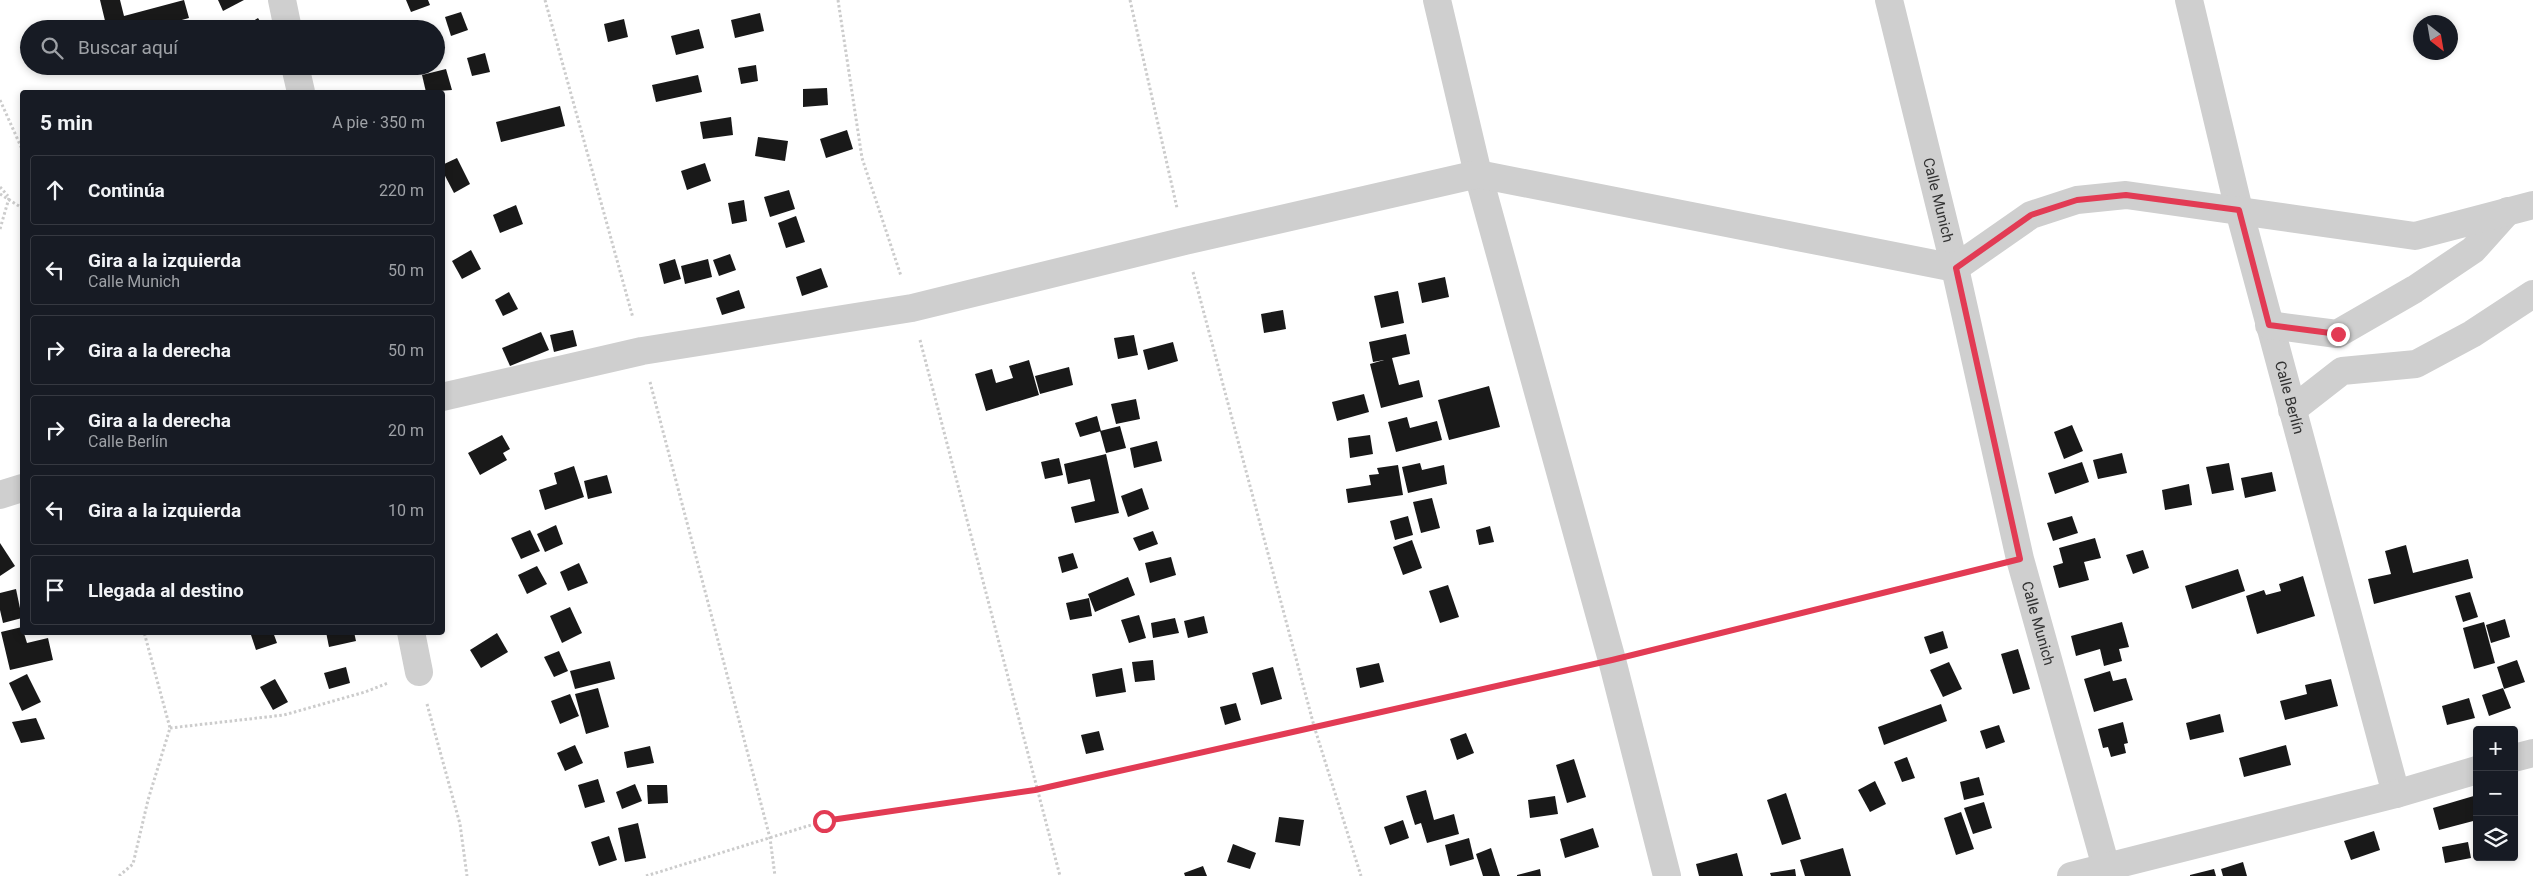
<!DOCTYPE html>
<html lang="es">
<meta charset="utf-8">
<style>
:root{--surface:#171b24;--page:#242831;--text:#f1f3f6;--muted:#9ea1a6;--line:#363941}
body{margin:0;font-family:Roboto,sans-serif;background:var(--page);color:var(--text)}
.controls{position:absolute;right:15px;bottom:15px;display:grid;overflow:hidden;border-radius:5px;box-shadow:0 2px 8px #0003}
.controls button{width:45px;height:45px;display:grid;place-items:center;padding:0;border:0;border-bottom:1px solid var(--line);background:var(--surface);color:var(--text);font:25px sans-serif}
.compass{position:absolute;left:2413px;top:15px;width:45px;height:45px;border-radius:50%;background:var(--surface);box-shadow:0 2px 8px #0003;rotate:149deg}
.stop{position:absolute;width:15px;height:15px;margin:-11px;border:4px solid #e23b54;border-radius:50%;background:#fff}
.stop.end{background:#e23b54;border-color:#fff;box-shadow:0 1px 5px #0008}
.list{margin:0;padding:0;list-style:none}
h2{display:flex;justify-content:space-between;align-items:center;height:65px;margin:0;padding:0 20px;font-size:21px}
h2 small{font-size:16px;font-weight:400;color:var(--muted)}
.list li{display:grid;grid-template-columns:32px 1fr auto;gap:15px;align-items:center;box-sizing:border-box;height:70px;margin:0 10px 10px;padding:0 10px;border:1px solid var(--line);border-radius:5px}
.list b{display:block;font-size:19px;white-space:nowrap}
.list p{margin:0;font-size:16px;white-space:nowrap;color:var(--muted)}
.list em{font-size:16px;font-style:normal;color:var(--muted)}
.icon{flex:none;width:28px;height:28px;fill:none;stroke:currentColor;stroke-width:2;stroke-linecap:round;stroke-linejoin:round}
.map{position:relative;flex:none;width:2533px;height:876px;overflow:hidden}
.search{position:absolute;background:var(--surface);box-shadow:0 2px 8px #0003;left:20px;top:20px;width:425px;height:55px;display:flex;align-items:center;gap:12px;box-sizing:border-box;padding:0 18px;border-radius:28px;color:var(--muted);font-size:19px}
.panel{position:absolute;background:var(--surface);box-shadow:0 2px 8px #0003;left:20px;top:90px;width:425px;height:545px;border-radius:5px}
.map>svg:first-child{display:block}
</style>
<div class="map">
<svg width="2533" height="876" viewBox="0 0 2533 876">
<rect width="100%" height="100%" fill="#fff"/>
<g fill="#191919">
<polygon points="100,0 120,0 124,16 184,0 189,18 149,29 107,29"/>
<polygon points="218,0 244,0 223,11"/>
<polygon points="406,0 428,0 430,5 411,12"/>
<polygon points="461,12 468,30 451,36 445,17"/>
<polygon points="760,13 764,31 735,38 731,20"/>
<polygon points="258,18 265,29 241,29"/>
<polygon points="624,19 628,37 608,42 604,24"/>
<polygon points="699,29 704,48 676,55 671,36"/>
<polygon points="485,53 490,72 472,76 467,58"/>
<polygon points="756,65 758,81 741,84 738,68"/>
<polygon points="58,66 82,66 82,67 60,74"/>
<polygon points="446,69 452,90 426,92 422,75"/>
<polygon points="698,75 702,92 656,102 652,85"/>
<polygon points="827,88 828,105 803,107 803,89"/>
<polygon points="560,106 565,126 501,142 496,122"/>
<polygon points="731,117 733,135 703,139 700,122"/>
<polygon points="847,130 853,149 826,158 820,139"/>
<polygon points="758,137 788,141 785,161 755,156"/>
<polygon points="457,158 470,184 454,193 442,170 442,165"/>
<polygon points="705,163 711,181 687,190 681,171"/>
<polygon points="789,190 795,209 770,217 764,197"/>
<polygon points="744,200 747,221 732,224 728,203"/>
<polygon points="516,205 523,224 500,233 493,215"/>
<polygon points="796,216 805,242 786,248 778,223"/>
<polygon points="471,250 481,269 462,279 452,261"/>
<polygon points="730,254 736,270 719,276 713,260"/>
<polygon points="675,259 681,279 664,284 659,264"/>
<polygon points="708,259 712,277 685,284 681,266"/>
<polygon points="821,268 828,287 802,296 796,277"/>
<polygon points="1445,277 1449,297 1422,303 1418,283"/>
<polygon points="739,290 745,308 722,315 716,298"/>
<polygon points="1398,291 1404,323 1381,328 1374,296"/>
<polygon points="509,292 518,309 503,316 495,300"/>
<polygon points="1283,310 1286,329 1264,333 1261,314"/>
<polygon points="573,330 577,346 554,352 550,335"/>
<polygon points="541,332 549,350 510,366 502,348"/>
<polygon points="1406,334 1410,354 1392,358 1399,385 1419,380 1423,397 1381,408 1370,364 1384,360 1373,362 1369,342"/>
<polygon points="1134,335 1138,355 1118,359 1114,338"/>
<polygon points="1173,342 1178,361 1148,370 1143,350"/>
<polygon points="1029,360 1039,395 986,411 975,374 992,369 996,383 1013,378 1009,366"/>
<polygon points="1069,367 1073,385 1040,394 1035,376"/>
<polygon points="1489,386 1500,427 1449,440 1438,400"/>
<polygon points="1364,394 1369,412 1337,421 1332,402"/>
<polygon points="1136,399 1140,419 1116,424 1111,404"/>
<polygon points="1097,416 1101,431 1080,437 1075,423"/>
<polygon points="1407,417 1410,428 1437,421 1442,440 1396,452 1388,422"/>
<polygon points="2072,425 2083,451 2064,459 2054,432"/>
<polygon points="1120,426 1126,448 1106,453 1100,431"/>
<polygon points="502,435 510,449 503,453 507,460 480,475 468,453"/>
<polygon points="1370,435 1373,454 1350,458 1348,438"/>
<polygon points="1157,441 1162,461 1134,468 1130,448"/>
<polygon points="2122,453 2127,473 2098,479 2093,460"/>
<polygon points="1106,454 1119,513 1075,523 1071,507 1095,501 1090,479 1068,484 1064,464"/>
<polygon points="1059,458 1063,475 1045,479 1041,462"/>
<polygon points="2082,462 2089,482 2055,494 2048,473"/>
<polygon points="1420,463 1422,470 1444,465 1447,484 1408,493 1402,467"/>
<polygon points="2229,463 2234,490 2212,494 2206,467"/>
<polygon points="1398,465 1403,495 1348,503 1346,489 1371,485 1369,475 1379,474 1377,468"/>
<polygon points="574,466 584,497 545,510 539,490 557,484 554,473"/>
<polygon points="2272,472 2276,491 2245,498 2241,478"/>
<polygon points="607,475 612,493 588,499 584,481"/>
<polygon points="2189,484 2192,505 2165,510 2162,490"/>
<polygon points="1142,488 1149,509 1128,517 1121,496"/>
<polygon points="1432,498 1440,528 1421,533 1413,502"/>
<polygon points="1408,516 1413,535 1395,540 1390,521"/>
<polygon points="2072,516 2078,533 2053,541 2047,523"/>
<polygon points="556,525 563,544 545,552 537,534"/>
<polygon points="1490,526 1494,542 1479,545 1476,530"/>
<polygon points="530,530 540,551 521,559 511,538"/>
<polygon points="1153,531 1158,544 1139,551 1133,538"/>
<polygon points="2095,538 2101,558 2084,562 2089,580 2059,588 2053,566 2063,563 2059,548"/>
<polygon points="1412,540 1422,568 1403,575 1393,547"/>
<polygon points="0,543 15,566 0,576"/>
<polygon points="2406,545 2413,573 2468,559 2473,578 2374,604 2368,579 2391,574 2385,551"/>
<polygon points="2143,550 2149,568 2133,574 2126,555"/>
<polygon points="1073,553 1078,568 1062,573 1058,557"/>
<polygon points="1171,557 1176,575 1150,583 1145,563"/>
<polygon points="579,563 588,583 568,591 560,572"/>
<polygon points="537,566 547,584 527,594 518,575"/>
<polygon points="2238,569 2245,591 2192,609 2185,586"/>
<polygon points="2303,576 2315,616 2257,634 2246,596 2264,590 2266,595 2281,591 2279,584"/>
<polygon points="1128,577 1135,595 1095,612 1088,594"/>
<polygon points="1448,585 1459,617 1440,623 1429,591"/>
<polygon points="16,589 22,618 3,623 0,610 0,593"/>
<polygon points="2470,592 2478,617 2463,622 2455,596"/>
<polygon points="1089,598 1092,616 1070,620 1066,603"/>
<polygon points="570,607 582,633 562,643 550,616"/>
<polygon points="1139,615 1146,638 1129,643 1121,620"/>
<polygon points="1204,616 1208,633 1188,638 1184,621"/>
<polygon points="1175,618 1179,633 1153,638 1151,623"/>
<polygon points="2505,619 2510,637 2491,643 2486,625"/>
<polygon points="2122,622 2129,647 2119,649 2122,661 2104,666 2100,649 2076,656 2071,636"/>
<polygon points="2484,622 2495,663 2474,669 2463,628"/>
<polygon points="22,627 27,643 48,638 53,660 10,670 1,632"/>
<polygon points="1943,631 1948,648 1930,654 1924,637"/>
<polygon points="250,632 273,632 277,643 256,650"/>
<polygon points="326,632 354,632 356,641 329,647"/>
<polygon points="497,633 508,652 481,668 470,650"/>
<polygon points="2018,649 2030,689 2013,694 2001,654"/>
<polygon points="559,651 568,671 554,677 544,657"/>
<polygon points="1153,660 1155,680 1135,682 1132,662"/>
<polygon points="2517,660 2525,682 2504,689 2497,667"/>
<polygon points="610,661 615,679 575,689 570,671"/>
<polygon points="1949,662 1962,689 1943,697 1930,670"/>
<polygon points="1379,663 1384,682 1360,688 1356,668"/>
<polygon points="346,667 350,683 329,689 324,673"/>
<polygon points="1273,667 1282,699 1261,705 1252,673"/>
<polygon points="1122,668 1126,692 1096,697 1092,674"/>
<polygon points="2110,671 2113,681 2126,678 2133,700 2094,712 2084,679"/>
<polygon points="27,674 41,702 22,711 9,683"/>
<polygon points="275,679 288,702 273,710 260,687"/>
<polygon points="2331,679 2338,706 2285,720 2280,701 2307,694 2305,685"/>
<polygon points="598,688 609,727 586,734 575,694"/>
<polygon points="2503,688 2511,708 2489,716 2482,695"/>
<polygon points="570,694 579,716 560,724 551,701"/>
<polygon points="2469,698 2475,718 2447,725 2442,706"/>
<polygon points="1236,703 1241,720 1225,725 1220,707"/>
<polygon points="1941,704 1947,721 1884,745 1878,727"/>
<polygon points="2220,714 2224,732 2190,740 2186,723"/>
<polygon points="36,718 45,739 21,743 12,722"/>
<polygon points="2123,722 2128,743 2124,744 2126,753 2111,757 2108,747 2103,748 2098,729"/>
<polygon points="1999,725 2005,742 1986,749 1980,731"/>
<polygon points="1099,731 1104,750 1086,754 1081,735"/>
<polygon points="1466,733 1474,753 1457,760 1450,739"/>
<polygon points="575,745 583,763 565,771 557,753"/>
<polygon points="2286,745 2291,765 2244,777 2239,758"/>
<polygon points="650,746 654,763 627,768 624,752"/>
<polygon points="1907,757 1915,778 1902,782 1894,762"/>
<polygon points="1574,759 1586,797 1567,803 1556,765"/>
<polygon points="1979,777 1984,795 1964,800 1960,782"/>
<polygon points="598,779 605,802 585,808 578,785"/>
<polygon points="1875,781 1886,804 1870,812 1858,790"/>
<polygon points="635,784 642,801 622,809 616,792"/>
<polygon points="647,785 667,785 668,803 648,804"/>
<polygon points="1426,790 1434,820 1454,814 1459,834 1427,843 1421,823 1415,825 1406,796"/>
<polygon points="1786,793 1801,839 1782,845 1767,800"/>
<polygon points="2477,795 2477,820 2439,830 2433,808"/>
<polygon points="1555,796 1558,814 1530,818 1528,800"/>
<polygon points="1984,802 1992,828 1973,834 1964,808"/>
<polygon points="1961,812 1974,849 1956,855 1944,818"/>
<polygon points="1279,817 1304,820 1300,846 1275,842"/>
<polygon points="1403,820 1409,838 1390,845 1384,827"/>
<polygon points="638,823 646,858 625,862 618,828"/>
<polygon points="1593,828 1599,847 1565,858 1560,839"/>
<polygon points="2374,831 2380,850 2351,860 2344,841"/>
<polygon points="609,836 617,860 599,866 591,842"/>
<polygon points="1469,838 1474,859 1450,866 1445,845"/>
<polygon points="2468,842 2471,858 2445,863 2442,847"/>
<polygon points="1233,844 1256,853 1250,869 1227,862"/>
<polygon points="1491,848 1500,876 1483,876 1476,854"/>
<polygon points="1843,848 1851,876 1805,876 1800,860"/>
<polygon points="1737,853 1743,876 1699,876 1696,864"/>
<polygon points="2243,862 2247,876 2223,876 2221,869"/>
<polygon points="1203,866 1207,876 1185,876 1184,873"/>
<polygon points="1540,869 1541,876 1517,876 1517,875"/>
<polygon points="1795,869 1796,876 1771,876 1770,873"/>
<polygon points="2214,869 2216,876 2190,876 2190,875"/>
</g>
<g fill="none" stroke-linecap="round" stroke-linejoin="round">
<g stroke="#ccc" stroke-width="3" stroke-dasharray="2.5 2.5" stroke-linecap="butt">
<polyline points="545,0 633,318"/>
<polyline points="838,0 862,158 901,276"/>
<polyline points="1130,0 1177,208"/>
<polyline points="0,100 22,149"/>
<polyline points="0,187 8,196"/>
<polyline points="0,194 22,208"/>
<polyline points="0,229 9,198"/>
<polyline points="1193,272 1314,726 1361,876"/>
<polyline points="920,340 1060,876"/>
<polyline points="650,382 770,838 775,876"/>
<polyline points="1644,652 1988,567"/>
<polyline points="427,704 460,824 467,876"/>
<polyline points="170,728 284,715 365,692 388,683"/>
<polyline points="119,876 133,864 148,800 170,728 144,632"/>
<polyline points="646,876 824,821 1035,790 1580,667"/>
</g>
<g stroke="#cfcfcf" stroke-width="28">
<polyline points="282,0 288,29"/>
<polyline points="1437,0 1478,174 1612,660 1667,876"/>
<path id="s1" d="M1889,0l66,268 65,291 86,308"/>
<path id="s2" d="M2189,0l50,210 157,584"/>
<polyline points="295,66 301,92"/>
<polyline points="2269,325 2337,334 2415,289 2473,250 2508,211"/>
<polyline points="442,397 642,351 912,308 1185,241 1478,174 1955,268 2031,215 2077,200 2126,195 2415,236 2533,205"/>
<polyline points="2292,410 2342,371 2416,364 2472,334 2533,294"/>
<polyline points="0,495 22,488"/>
<polyline points="411,632 419,672"/>
<polyline points="2514,758 2533,753"/>
<polyline points="2071,876 2396,794 2477,770"/>
</g>
</g>
<g fill="none" stroke-linecap="round" stroke-linejoin="round">
<polyline stroke="#e23b54" stroke-width="6" points="824,821 1035,790 1612,660 2020,559 1956,268 2031,215 2077,200 2126,195 2239,210 2269,325 2338,334"/>
</g>
<g text-anchor="middle" dominant-baseline="central" stroke-width="5" stroke-linejoin="round" paint-order="stroke">
<g font-size="15" fill="#323232" stroke="#fff">
<text stroke="none"><textPath href="#s1" startOffset="206">Calle Munich</textPath></text>
<text stroke="none"><textPath href="#s2" startOffset="410">Calle Berlín</textPath></text>
<text stroke="none"><textPath href="#s1" startOffset="641">Calle Munich</textPath></text>
</g>
</g>
</svg>
<div class="controls">
<button>+</button>
<button>−</button>
<button><svg class="icon" aria-label="layers" viewBox="0 0 24 24"><path d="M12 4l9 5-9 5-9-5zM3 14l9 5 9-5"/></svg></button>
</div>
<svg class="compass" viewBox="-18 -18 36 36"><path d="M0-13l5 13h-10z" fill="#e53935"/><path d="M0 13l5-13h-10z" fill="#9ea1a6"/></svg>
<div class="stop" style="left:824px;top:821px"></div>
<div class="stop end" style="left:2338px;top:334px"></div>
<div class="search"><svg class="icon" aria-label="search" viewBox="0 0 24 24"><circle cx="10" cy="10" r="6"/><path d="M15 15l6 6"/></svg>Buscar aquí</div>
<section class="panel">
<h2>5 min<small>A pie · 350 m</small></h2>
<ul class="list">
<li><svg class="icon" aria-label="ahead" viewBox="0 0 24 24"><path d="M12 20V5M6 11l6-6 6 6"/></svg><div><b>Continúa</b></div><em>220 m</em></li>
<li><svg class="icon" aria-label="left" viewBox="0 0 24 24"><path d="M17 20v-9H6M10 6l-5 5 5 5"/></svg><div><b>Gira a la izquierda</b><p>Calle Munich</p></div><em>50 m</em></li>
<li><svg class="icon" aria-label="right" viewBox="0 0 24 24"><path d="M7 20v-9h11M14 6l5 5-5 5"/></svg><div><b>Gira a la derecha</b></div><em>50 m</em></li>
<li><svg class="icon" aria-label="right" viewBox="0 0 24 24"><path d="M7 20v-9h11M14 6l5 5-5 5"/></svg><div><b>Gira a la derecha</b><p>Calle Berlín</p></div><em>20 m</em></li>
<li><svg class="icon" aria-label="left" viewBox="0 0 24 24"><path d="M17 20v-9H6M10 6l-5 5 5 5"/></svg><div><b>Gira a la izquierda</b></div><em>10 m</em></li>
<li><svg class="icon" aria-label="arrive" viewBox="0 0 24 24"><path d="M6 21V4h12l-3 4 3 4H6"/></svg><div><b>Llegada al destino</b></div></li>
</ul>
</section>
</div>
